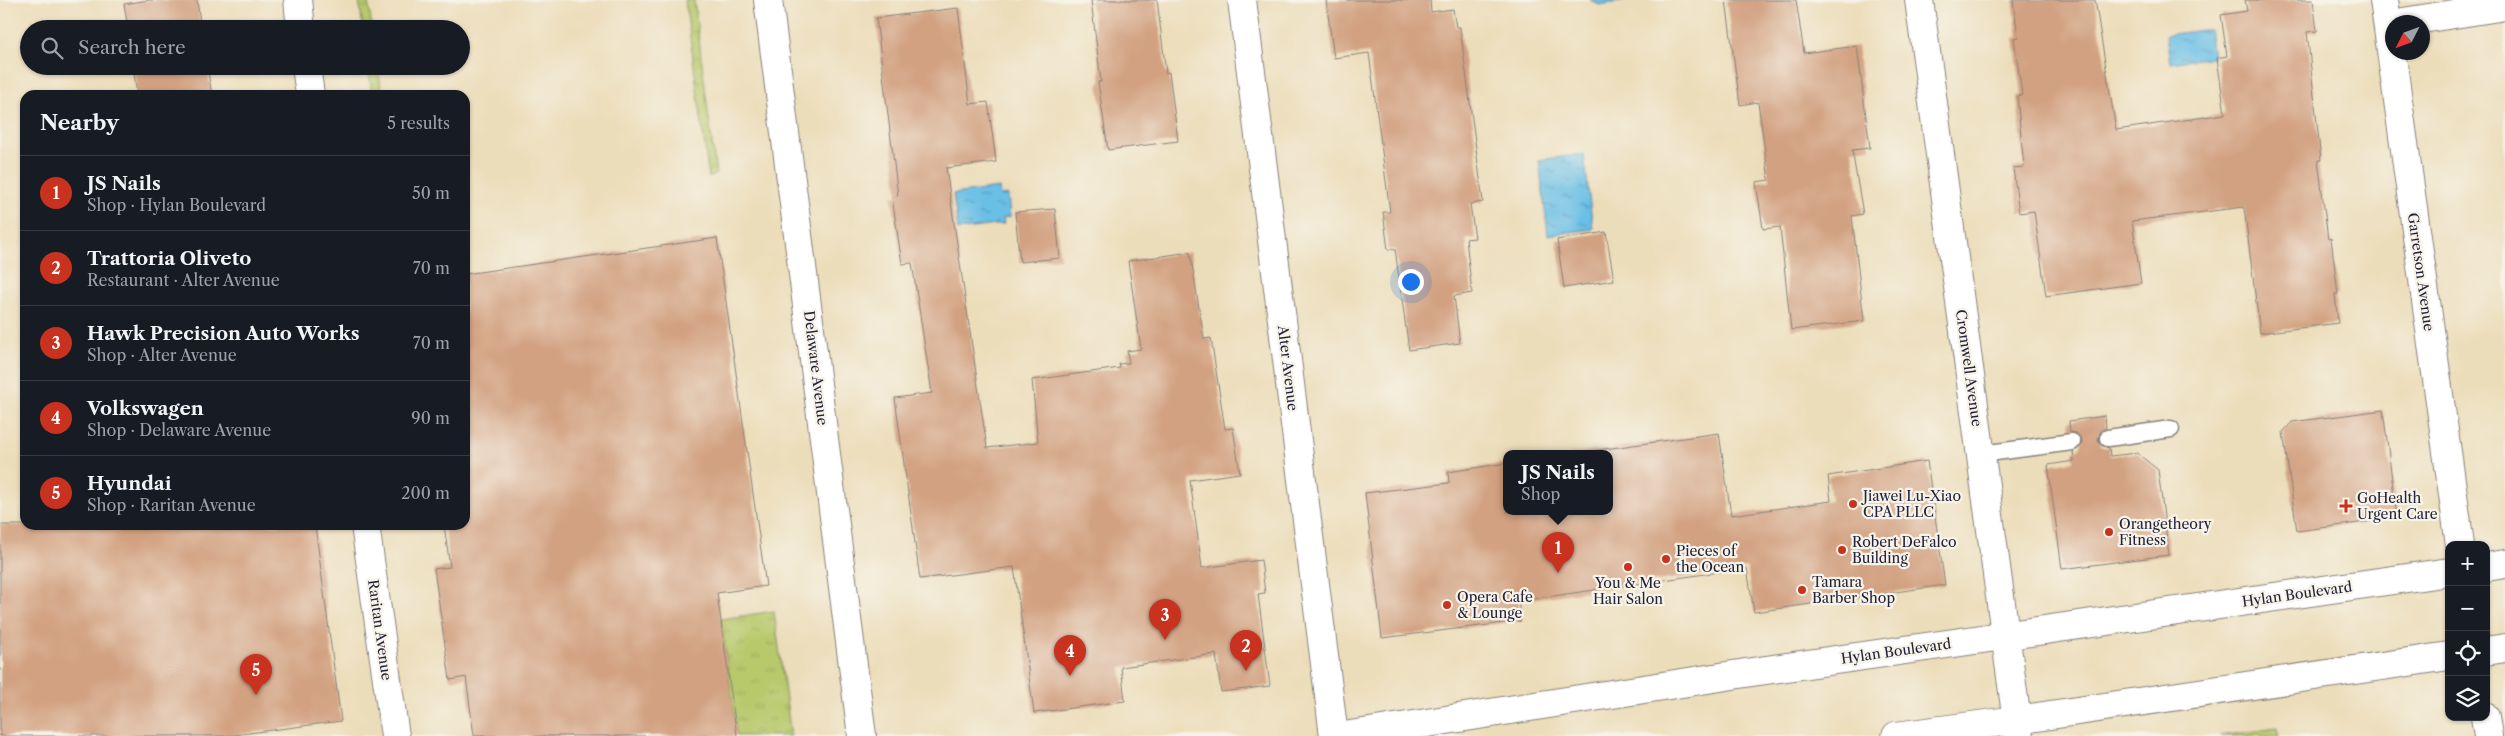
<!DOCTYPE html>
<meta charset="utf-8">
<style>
:root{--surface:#171b24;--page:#20242c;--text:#f1f3f6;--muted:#9ea1a6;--line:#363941;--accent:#c8321e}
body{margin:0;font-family:"Libre Caslon Text",serif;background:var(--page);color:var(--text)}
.controls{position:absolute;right:15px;bottom:15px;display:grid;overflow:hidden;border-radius:10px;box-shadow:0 1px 4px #0004}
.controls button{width:45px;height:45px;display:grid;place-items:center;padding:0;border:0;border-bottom:1px solid var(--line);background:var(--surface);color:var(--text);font:25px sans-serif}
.compass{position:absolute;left:2385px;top:15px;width:45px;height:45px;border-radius:50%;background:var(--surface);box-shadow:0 1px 4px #0004;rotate:228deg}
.you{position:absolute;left:1410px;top:281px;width:18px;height:18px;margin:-12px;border:4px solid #fff;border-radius:50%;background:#1a73e8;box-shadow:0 0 0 8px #1a73e833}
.badge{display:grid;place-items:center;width:32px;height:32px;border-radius:50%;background:var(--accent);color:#fff;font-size:16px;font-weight:700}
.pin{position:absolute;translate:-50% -41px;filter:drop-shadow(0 1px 2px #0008)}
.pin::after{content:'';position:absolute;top:26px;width:18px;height:15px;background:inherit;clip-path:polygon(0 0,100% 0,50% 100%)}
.popup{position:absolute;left:1503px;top:450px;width:110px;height:65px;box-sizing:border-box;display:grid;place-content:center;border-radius:10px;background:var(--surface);filter:drop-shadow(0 1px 4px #0005);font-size:16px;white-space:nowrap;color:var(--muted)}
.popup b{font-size:19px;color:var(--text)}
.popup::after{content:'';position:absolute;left:50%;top:100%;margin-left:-10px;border:10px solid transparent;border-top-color:var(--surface)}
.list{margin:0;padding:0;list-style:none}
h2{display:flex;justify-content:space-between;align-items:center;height:65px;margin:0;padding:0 20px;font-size:21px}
h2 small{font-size:16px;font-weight:400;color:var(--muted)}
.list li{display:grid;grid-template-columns:32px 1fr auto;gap:15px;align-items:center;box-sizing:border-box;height:75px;padding:0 20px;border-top:1px solid var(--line)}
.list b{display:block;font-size:19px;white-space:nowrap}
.list p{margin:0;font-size:16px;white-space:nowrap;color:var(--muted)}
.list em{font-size:16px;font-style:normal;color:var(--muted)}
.icon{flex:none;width:28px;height:28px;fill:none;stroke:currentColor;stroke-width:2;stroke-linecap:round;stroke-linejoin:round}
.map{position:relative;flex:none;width:2505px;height:736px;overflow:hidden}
.search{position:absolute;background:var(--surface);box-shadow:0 1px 4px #0004;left:20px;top:20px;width:450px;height:55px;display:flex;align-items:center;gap:12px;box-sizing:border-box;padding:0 18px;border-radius:28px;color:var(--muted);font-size:19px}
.panel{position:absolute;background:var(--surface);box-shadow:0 1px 4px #0004;left:20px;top:90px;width:450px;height:440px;border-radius:15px}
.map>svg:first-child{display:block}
</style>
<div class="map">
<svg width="2505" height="736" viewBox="0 0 2505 736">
<defs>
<pattern id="grass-tufts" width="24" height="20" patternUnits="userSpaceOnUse" patternTransform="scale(1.25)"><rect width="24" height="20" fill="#b8c96c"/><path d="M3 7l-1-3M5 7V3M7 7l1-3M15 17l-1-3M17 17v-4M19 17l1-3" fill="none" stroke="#9eac5e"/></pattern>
<pattern id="water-ripples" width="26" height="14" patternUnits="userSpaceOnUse" patternTransform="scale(1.25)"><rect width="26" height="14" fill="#69bfe6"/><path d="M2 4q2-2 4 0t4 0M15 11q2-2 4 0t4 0" fill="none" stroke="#569bbc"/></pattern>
</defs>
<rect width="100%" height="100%" fill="#f7f3e8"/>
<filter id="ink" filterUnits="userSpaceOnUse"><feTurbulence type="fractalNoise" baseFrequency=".02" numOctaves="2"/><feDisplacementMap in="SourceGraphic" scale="10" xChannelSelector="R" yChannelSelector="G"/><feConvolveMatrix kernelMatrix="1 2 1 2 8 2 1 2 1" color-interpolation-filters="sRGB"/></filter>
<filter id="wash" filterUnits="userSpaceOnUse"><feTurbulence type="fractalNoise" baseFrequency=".0096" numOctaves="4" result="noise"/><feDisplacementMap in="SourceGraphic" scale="20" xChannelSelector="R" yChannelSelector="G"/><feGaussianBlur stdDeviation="1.12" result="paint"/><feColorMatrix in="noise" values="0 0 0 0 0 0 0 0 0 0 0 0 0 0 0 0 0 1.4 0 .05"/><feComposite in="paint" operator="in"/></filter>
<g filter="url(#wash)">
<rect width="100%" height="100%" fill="#ecddba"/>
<g fill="url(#grass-tufts)" stroke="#6d7654">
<polygon points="359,0 368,0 372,29 363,29"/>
<polygon points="685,0 694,0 716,174 709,178"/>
<polygon points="368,66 378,66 382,95 372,95"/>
<polygon points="774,611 791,736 737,736 721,619"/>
<polygon points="2278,728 2279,736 2220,736 2277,728"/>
</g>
<g fill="url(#water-ripples)" stroke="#467090">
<polygon points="1590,0 1632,0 1599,5"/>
<polygon points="2209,29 2213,57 2170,63 2166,35"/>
<polygon points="1584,154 1593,229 1548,235 1539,160"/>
<polygon points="999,188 1000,196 1008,195 1010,217 1003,218 1004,224 958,230 953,194"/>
</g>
<g id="blocks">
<g fill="#d2a181">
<polygon points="149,0 197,0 201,29 128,29 124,4"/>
<polygon points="1091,0 1157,0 1166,73 1169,72 1178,141 1108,150 1098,82 1101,82"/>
<polygon points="1326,0 1430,0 1431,12 1453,9 1456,27 1460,27 1483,202 1470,204 1475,238 1466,239 1472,293 1454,296 1460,343 1409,350 1395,249 1388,250 1383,212 1390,212 1369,53 1334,58"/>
<polygon points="1726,0 1796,0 1804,53 1857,46 1870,148 1852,150 1863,214 1852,216 1864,321 1791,330 1780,227 1763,229 1759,202 1756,182 1769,180 1758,102 1740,105"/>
<polygon points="2013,0 2095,0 2116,130 2225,114 2217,58 2227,56 2221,15 2247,11 2245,0 2313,0 2317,31 2307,32 2321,160 2318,160 2328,239 2331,238 2338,294 2335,294 2338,323 2260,333 2244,207 2132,221 2141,283 2046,296 2034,211 2019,213 2013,168 2024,167 2017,96 2022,95 2014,38 2018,37"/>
<polygon points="958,8 970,104 988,102 996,162 946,168 987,448 1038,442 1032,380 1120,368 1119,364 1129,363 1127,351 1141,349 1128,261 1190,252 1204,339 1211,338 1225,429 1233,428 1240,473 1190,480 1202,568 1261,560 1265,593 1258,594 1270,686 1221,692 1216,654 1121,667 1125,701 1034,713 1014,567 920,579 895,398 932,393 912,263 902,264 892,197 898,196 876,18"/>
<polygon points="133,66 207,66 212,95 137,95"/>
<polygon points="1055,209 1060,258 1020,262 1015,212"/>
<polygon points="1606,232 1614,280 1564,288 1557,240"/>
<polygon points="717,238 766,586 717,593 737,736 474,736 466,677 450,680 434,569 450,567 444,525 465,525 465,274"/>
<polygon points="2383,410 2397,518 2297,531 2283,432 2292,422"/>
<polygon points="2105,416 2106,428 2101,430 2098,439 2100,445 2109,448 2110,456 2137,453 2158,470 2169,555 2062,569 2048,465 2074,461 2073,452 2081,446 2082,440 2076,433 2070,432 2069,421"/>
<polygon points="1719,433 1731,515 1831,501 1828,476 1927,461 1945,585 1754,612 1747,568 1518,601 1521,621 1382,638 1365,493 1449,483 1448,472 1507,463 1507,512 1609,512 1609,454 1569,454"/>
<polygon points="0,525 315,525 341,721 226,736 0,736"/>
</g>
</g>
</g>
<g filter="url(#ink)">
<use href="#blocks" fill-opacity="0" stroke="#87807a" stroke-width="1"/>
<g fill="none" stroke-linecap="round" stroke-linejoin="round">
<defs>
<g id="lane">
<polyline points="2108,438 2171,429"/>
<polyline points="1981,454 2072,442"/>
</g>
<g id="street">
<polyline points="298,0 301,29"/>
<polyline points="768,0 862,736"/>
<polyline points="1242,0 1334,736"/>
<polyline points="1919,0 2019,736"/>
<polyline points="2384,0 2460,545"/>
<polyline points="2403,22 2505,6"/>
<polyline points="306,66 310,95"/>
<polyline points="365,525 395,736"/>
<polyline points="2485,717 2488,736"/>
</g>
<g id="primary">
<polyline points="2486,567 2505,564"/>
<polyline points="2486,651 2505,648"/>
<polyline points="1344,736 1752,672 2449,572"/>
<polyline points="1896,736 2017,720 2449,656"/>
</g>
</defs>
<use href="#lane" stroke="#87807a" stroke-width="19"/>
<use href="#street" stroke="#87807a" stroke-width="30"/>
<use href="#primary" stroke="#87807a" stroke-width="30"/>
<use href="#lane" stroke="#fff" stroke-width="16"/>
<use href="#street" stroke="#fff" stroke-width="28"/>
<use href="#primary" stroke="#fff" stroke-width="28"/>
</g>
</g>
<g fill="#c8321e" stroke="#f7f3e8" stroke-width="2">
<circle cx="1853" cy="504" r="5"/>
<path d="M2343.5 498.5h5v5h5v5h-5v5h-5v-5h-5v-5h5z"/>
<circle cx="2109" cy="532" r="5"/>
<circle cx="1842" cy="550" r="5"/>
<circle cx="1666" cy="559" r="5"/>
<circle cx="1628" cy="567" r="5"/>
<circle cx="1802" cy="590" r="5"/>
<circle cx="1447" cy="605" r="5"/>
</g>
<g text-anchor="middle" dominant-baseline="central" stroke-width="4.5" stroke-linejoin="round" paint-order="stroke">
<g font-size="14" fill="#22223b" stroke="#f7f3e8">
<text transform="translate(2421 272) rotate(82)">Garretson Avenue</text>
<text transform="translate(816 368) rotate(83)">Delaware Avenue</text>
<text transform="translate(1288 368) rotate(83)">Alter Avenue</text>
<text transform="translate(1969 368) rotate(82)">Cromwell Avenue</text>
<text transform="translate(2297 594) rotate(-8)">Hylan Boulevard</text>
<text transform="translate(380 630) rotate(82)">Raritan Avenue</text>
<text transform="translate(1896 651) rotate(-8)">Hylan Boulevard</text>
</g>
<g font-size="14" fill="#22223b" stroke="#f7f3e8" text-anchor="start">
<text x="1863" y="496">Jiawei Lu-Xiao<tspan x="1863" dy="16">CPA PLLC</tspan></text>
<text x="2357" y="498">GoHealth<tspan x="2357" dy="16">Urgent Care</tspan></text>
<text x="2119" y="524">Orangetheory<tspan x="2119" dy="16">Fitness</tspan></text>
<text x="1852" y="542">Robert DeFalco<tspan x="1852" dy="16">Building</tspan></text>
<text x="1676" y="551">Pieces of<tspan x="1676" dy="16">the Ocean</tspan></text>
<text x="1812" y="582">Tamara<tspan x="1812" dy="16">Barber Shop</tspan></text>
<text x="1628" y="583" text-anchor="middle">You &amp; Me<tspan x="1628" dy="16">Hair Salon</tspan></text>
<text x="1457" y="597">Opera Cafe<tspan x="1457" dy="16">&amp; Lounge</tspan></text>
</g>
</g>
</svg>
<div class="controls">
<button>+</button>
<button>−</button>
<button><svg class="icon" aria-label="locate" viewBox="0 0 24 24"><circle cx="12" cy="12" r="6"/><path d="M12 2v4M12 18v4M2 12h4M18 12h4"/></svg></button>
<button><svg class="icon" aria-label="layers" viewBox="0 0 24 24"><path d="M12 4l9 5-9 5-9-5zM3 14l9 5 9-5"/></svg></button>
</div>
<svg class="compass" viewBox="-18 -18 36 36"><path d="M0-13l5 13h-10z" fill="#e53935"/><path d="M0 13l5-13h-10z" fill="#9ea1a6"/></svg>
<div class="you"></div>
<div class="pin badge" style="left:1558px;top:573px">1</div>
<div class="popup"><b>JS Nails</b>Shop</div>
<div class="pin badge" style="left:1246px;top:671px">2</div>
<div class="pin badge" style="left:1165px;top:640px">3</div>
<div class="pin badge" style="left:1070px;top:676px">4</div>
<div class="pin badge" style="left:256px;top:695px">5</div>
<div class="search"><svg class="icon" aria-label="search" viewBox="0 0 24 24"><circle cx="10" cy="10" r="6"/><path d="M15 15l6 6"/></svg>Search here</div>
<section class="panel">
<h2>Nearby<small>5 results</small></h2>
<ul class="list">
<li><span class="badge">1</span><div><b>JS Nails</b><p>Shop · Hylan Boulevard</p></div><em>50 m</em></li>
<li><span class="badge">2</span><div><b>Trattoria Oliveto</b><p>Restaurant · Alter Avenue</p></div><em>70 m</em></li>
<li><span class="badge">3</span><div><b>Hawk Precision Auto Works</b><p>Shop · Alter Avenue</p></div><em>70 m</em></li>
<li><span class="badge">4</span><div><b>Volkswagen</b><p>Shop · Delaware Avenue</p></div><em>90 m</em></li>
<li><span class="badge">5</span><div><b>Hyundai</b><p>Shop · Raritan Avenue</p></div><em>200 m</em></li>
</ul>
</section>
</div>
